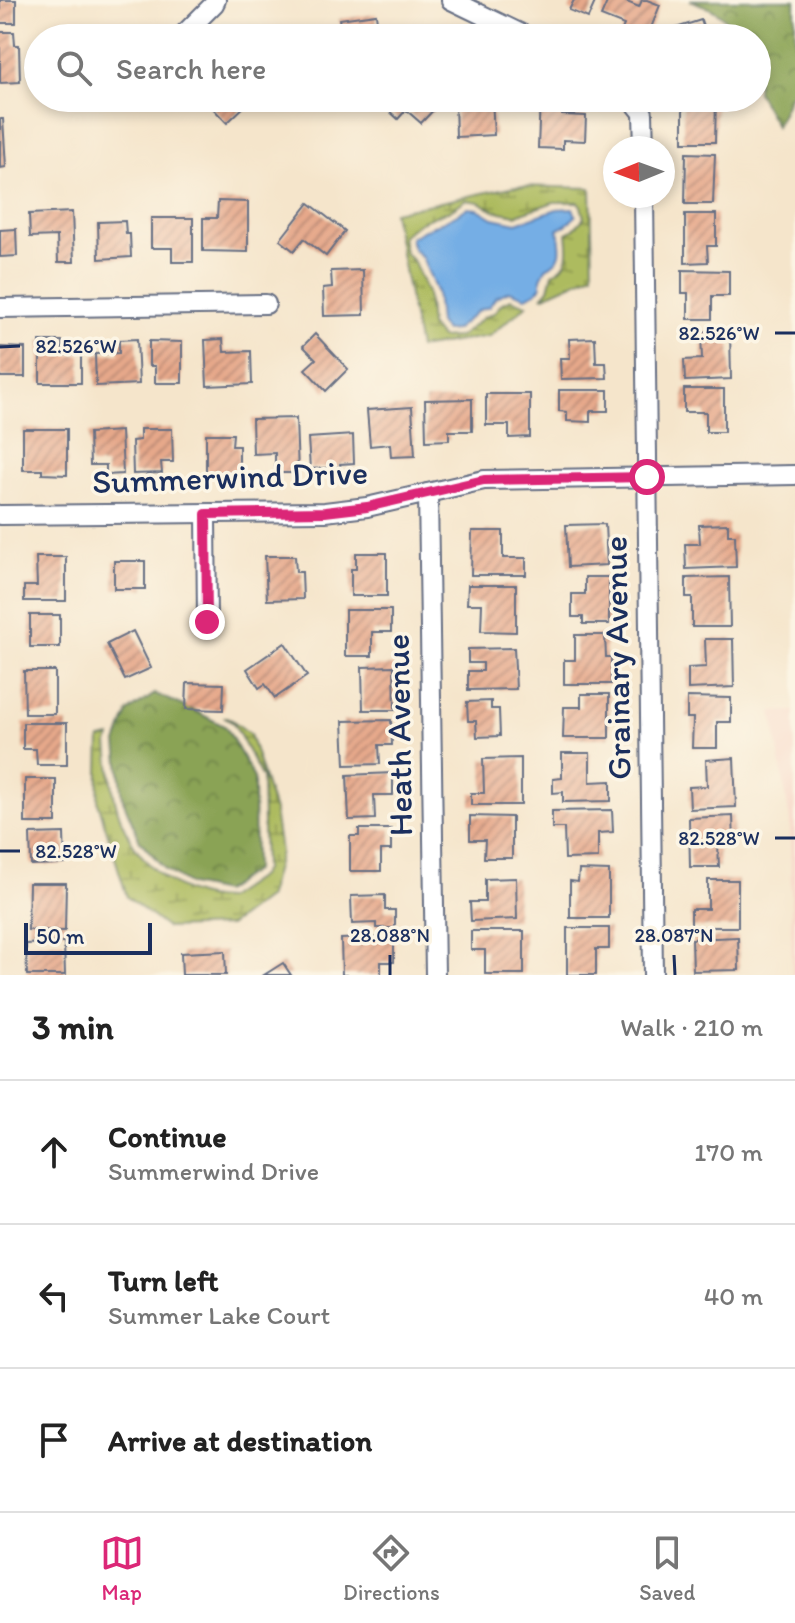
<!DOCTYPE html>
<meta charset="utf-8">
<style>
:root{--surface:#fff;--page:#f2f2f2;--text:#222;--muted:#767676;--line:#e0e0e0;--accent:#db2777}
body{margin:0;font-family:Itim,sans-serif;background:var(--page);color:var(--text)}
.compass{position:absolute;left:603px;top:136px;width:72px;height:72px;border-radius:50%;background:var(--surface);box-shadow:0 4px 12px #0003;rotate:269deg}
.scale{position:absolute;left:24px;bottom:20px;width:128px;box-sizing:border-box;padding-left:8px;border:4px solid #1b2f5e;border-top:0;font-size:22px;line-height:28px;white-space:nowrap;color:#1b2f5e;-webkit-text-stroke:6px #fcf5e5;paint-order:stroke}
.stop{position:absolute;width:24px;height:24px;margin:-18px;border:6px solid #db2777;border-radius:50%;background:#fff}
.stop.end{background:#db2777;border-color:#fff;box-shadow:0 2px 8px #0008}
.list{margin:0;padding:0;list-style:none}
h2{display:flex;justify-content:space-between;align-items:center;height:104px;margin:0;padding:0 32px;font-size:34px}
h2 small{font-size:26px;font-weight:400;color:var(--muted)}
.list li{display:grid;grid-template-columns:52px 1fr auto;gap:24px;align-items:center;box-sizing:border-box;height:144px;padding:0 32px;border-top:2px solid var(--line)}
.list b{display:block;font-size:30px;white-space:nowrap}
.list p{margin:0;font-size:26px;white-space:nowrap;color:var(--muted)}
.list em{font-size:26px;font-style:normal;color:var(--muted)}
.icon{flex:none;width:44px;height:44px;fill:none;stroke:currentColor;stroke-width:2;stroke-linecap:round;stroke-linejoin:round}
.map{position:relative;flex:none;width:795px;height:975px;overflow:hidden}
.search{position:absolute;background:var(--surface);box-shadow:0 4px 12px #0003;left:24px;right:24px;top:24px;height:88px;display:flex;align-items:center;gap:20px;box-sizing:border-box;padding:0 28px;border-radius:44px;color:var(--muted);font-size:30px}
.sheet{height:536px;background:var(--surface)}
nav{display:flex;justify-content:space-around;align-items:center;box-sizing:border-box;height:112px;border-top:2px solid var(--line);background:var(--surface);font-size:22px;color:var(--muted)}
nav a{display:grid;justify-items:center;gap:4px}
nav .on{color:var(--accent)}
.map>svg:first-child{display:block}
</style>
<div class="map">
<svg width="795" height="975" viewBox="0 0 795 975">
<defs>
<pattern id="forest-crowns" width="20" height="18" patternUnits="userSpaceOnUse" patternTransform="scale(2)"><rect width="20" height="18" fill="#8aa355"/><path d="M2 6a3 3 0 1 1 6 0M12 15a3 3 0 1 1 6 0" fill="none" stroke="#70854a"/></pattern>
<pattern id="wetland-marsh" width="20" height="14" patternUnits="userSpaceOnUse" patternTransform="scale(2)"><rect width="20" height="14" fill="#adbb5e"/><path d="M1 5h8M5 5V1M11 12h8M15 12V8" fill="none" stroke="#8c9851"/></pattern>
<pattern id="building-hatch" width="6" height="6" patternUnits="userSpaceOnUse" patternTransform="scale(2)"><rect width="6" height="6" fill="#e6a88a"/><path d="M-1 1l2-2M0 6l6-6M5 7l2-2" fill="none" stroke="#ba8974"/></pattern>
</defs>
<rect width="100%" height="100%" fill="#fcf5e5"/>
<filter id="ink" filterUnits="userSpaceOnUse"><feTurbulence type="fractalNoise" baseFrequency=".0125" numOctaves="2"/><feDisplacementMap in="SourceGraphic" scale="16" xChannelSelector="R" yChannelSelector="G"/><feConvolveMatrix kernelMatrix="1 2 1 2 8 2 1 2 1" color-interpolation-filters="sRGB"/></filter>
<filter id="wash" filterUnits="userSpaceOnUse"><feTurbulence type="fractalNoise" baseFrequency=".006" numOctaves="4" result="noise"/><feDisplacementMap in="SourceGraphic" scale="32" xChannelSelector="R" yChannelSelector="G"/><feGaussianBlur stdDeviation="1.8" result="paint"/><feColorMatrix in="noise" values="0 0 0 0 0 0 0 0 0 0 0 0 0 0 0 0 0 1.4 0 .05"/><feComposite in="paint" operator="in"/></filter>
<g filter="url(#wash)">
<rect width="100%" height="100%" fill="#f5e5cb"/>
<polygon fill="#f6d2c3" points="795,711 795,975 792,975 790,820 772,712"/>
<g fill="url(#forest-crowns)" stroke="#52695a" stroke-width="2">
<path d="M690,0h105v84l-19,42 -19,-34v-54h-22c-9,-25 -22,-29 -45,-38z"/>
<polygon points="155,694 197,712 226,727 254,778 255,870 223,892 190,885 166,870 140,841 123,800 117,743 128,712"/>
</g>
<g fill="url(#wetland-marsh)" stroke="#64755e" stroke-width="2">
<path d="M516,186l75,2 2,86 -51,23 7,-8 4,-16c18,-8 16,-22 14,-40l6,-3 11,-12 -3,-12 -3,-4h-24l-38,13 -20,-4 -17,-9 -13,-2 -16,10 -32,13 -16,13 3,17 9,9 13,31 3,33 11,12 18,-1 25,-20 10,-4 8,-10 9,-4 16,6 -38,31 -70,12 -26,-136z"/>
<path d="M225,717h3l22,17 24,77 6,41 -12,45 -39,29 -62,2 -40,-31 -29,-95 2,-63 10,-2 -2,7c2,18 3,38 7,56 12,52 55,99 111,99l34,-23 4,-6 -2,-92 -28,-54z"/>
</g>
<path fill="#74aee5" stroke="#486ea2" stroke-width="2" d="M467,208l11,1 15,9 24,5 40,-14 16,-1 3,8 -10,9 -8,4c3,19 7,30 -12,39l-5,10v8l-5,6 -10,5 -17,-6 -13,6 -7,10 -10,3 -24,20 -10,1 -6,-8 -3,-32 -14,-34 -9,-8 -3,-11c18,-12 39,-17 57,-30z"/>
<g id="blocks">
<g fill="url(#building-hatch)">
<rect x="0" y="0" width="16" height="23"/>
<polygon points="574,0 596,0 588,18 569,10"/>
<polygon points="608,0 622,0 639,7 642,0 647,0 660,5 647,38 619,37 624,25 601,16"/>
<polygon points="376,14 379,38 352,38 351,27 341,29 339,19"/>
<polygon points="701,20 707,38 675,38 673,29"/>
<polygon points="0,32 14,32 15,45 19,45 20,82 0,83"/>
<polygon points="207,98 245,98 249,102 227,123 205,100"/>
<polygon points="375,98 434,98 440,103 421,123 406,110 398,119"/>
<polygon points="492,98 494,135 456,137 455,100"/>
<polygon points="540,98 563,98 562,115 586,116 585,141 563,140 563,149 538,148"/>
<polygon points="683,99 716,99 715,142 683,142"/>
<polygon points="0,119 3,119 6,167 0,168"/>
<polygon points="686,153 715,154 713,204 685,204"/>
<polygon points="218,201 248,202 248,252 203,251 203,218 217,218"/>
<polygon points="309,203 345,231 326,256 304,239 294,251 280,240"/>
<polygon points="72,212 74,262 58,262 57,236 30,237 29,214"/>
<polygon points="685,214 716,214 716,246 707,246 708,262 685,263"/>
<polygon points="151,218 193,218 193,262 172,262 172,248 151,248"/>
<polygon points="125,221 126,234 130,234 131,257 99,259 98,222"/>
<polygon points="16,229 17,256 0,257 0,230"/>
<polygon points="363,270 364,315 324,316 323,288 332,287 331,271"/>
<polygon points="682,270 729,271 729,296 712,296 712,319 688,319 688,293 682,293"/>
<polygon points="730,330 731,379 685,381 684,360 702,359 701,332"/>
<polygon points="315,334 348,369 326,391 305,369 316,359 303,346"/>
<polygon points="595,338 596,363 606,363 607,378 561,379 560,358 570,358 569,339"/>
<polygon points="137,339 139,384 96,386 95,354 119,353 119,340"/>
<polygon points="223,339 224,352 251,351 252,384 207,386 205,340"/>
<polygon points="40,341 62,341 63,355 81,355 81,383 40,383"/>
<polygon points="149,341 182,342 182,383 155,383 155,366 149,366"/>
<polygon points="0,347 25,348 25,377 0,377"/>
<polygon points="684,389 724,389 724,432 706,432 706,412 684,412"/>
<polygon points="559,390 608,390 608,411 590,411 590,422 567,421 567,412 559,411"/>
<polygon points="486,394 530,394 530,437 509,438 509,425 486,425"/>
<polygon points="472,399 472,431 449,431 449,440 426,441 425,400"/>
<polygon points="412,407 415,456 391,457 390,444 370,446 367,410"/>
<polygon points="296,418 298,473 275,473 275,453 253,454 252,419"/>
<polygon points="23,429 67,429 67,475 42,474 42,470 23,470"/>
<polygon points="140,429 172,429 173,462 161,462 162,473 133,474 132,441 140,440"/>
<polygon points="121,431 123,474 106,475 106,465 90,465 89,433"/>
<polygon points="206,434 233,434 232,446 239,446 239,472 206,472"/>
<polygon points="353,435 354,463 340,464 340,467 310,469 308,438"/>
<polygon points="605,524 607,565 568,567 566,525"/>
<polygon points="728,524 728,535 735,535 736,567 686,569 685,544 700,544 699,525"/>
<polygon points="472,531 503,531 503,558 526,558 526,575 471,575"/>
<polygon points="356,553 387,553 387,596 351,596 351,569 356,569"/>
<polygon points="265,556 295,556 296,572 302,572 303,599 267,600"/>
<polygon points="36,557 66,557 66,601 24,601 24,586 37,586"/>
<rect x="114" y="561" width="31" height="28"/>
<polygon points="585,577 609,577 609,624 583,624 583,617 572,617 572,594 585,594"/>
<polygon points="729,577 730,627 692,627 692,597 686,597 686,578"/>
<polygon points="468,585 516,585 516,632 481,631 482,604 467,604"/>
<polygon points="345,610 391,610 391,632 372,632 372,656 345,656"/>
<rect x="30" y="615" width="30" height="32"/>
<polygon points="133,631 151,668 125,680 107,644"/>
<polygon points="575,635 605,635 606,657 611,657 611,684 564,684 564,660 575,660"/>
<polygon points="705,639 733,639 734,687 688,689 688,668 706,667"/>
<polygon points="285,643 307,676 275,698 265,684 259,688 247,669"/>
<polygon points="514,648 516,689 468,690 468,671 483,671 483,663 468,663 468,649"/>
<polygon points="394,666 395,710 363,710 362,667"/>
<polygon points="24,671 55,671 55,714 25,714"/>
<polygon points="187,683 224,684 223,710 186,709"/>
<polygon points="581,694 609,694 609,738 563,738 564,707 581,707"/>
<polygon points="687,697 731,698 731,722 717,722 717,748 692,748 693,718 687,718"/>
<polygon points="491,701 491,709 499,709 500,736 477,737 476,721 468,721 467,702"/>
<polygon points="391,720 392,745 379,745 380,764 345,765 343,721"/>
<polygon points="23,723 67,723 67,765 37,765 36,749 23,749"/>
<polygon points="562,753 590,753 590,782 611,781 611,801 563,802 563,792 553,793 553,779 562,778"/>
<polygon points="521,758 521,805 471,805 471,793 484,793 483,759"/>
<polygon points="734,758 736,807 690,809 689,787 707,786 706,760"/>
<polygon points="393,773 393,795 374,795 375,819 349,820 347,775"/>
<rect x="25" y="779" width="31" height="44"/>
<polygon points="612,810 613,832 598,833 598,858 565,859 564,828 552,828 552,811"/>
<polygon points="470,816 512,817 512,858 484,858 485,840 470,840"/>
<polygon points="733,816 734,843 718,844 719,867 690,867 689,818"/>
<polygon points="359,829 391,829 391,850 381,850 381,871 350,871 350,836 359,836"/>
<polygon points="64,833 65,864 31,865 30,834"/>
<polygon points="579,870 609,871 609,918 570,918 570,881 578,882"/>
<polygon points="516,878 517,919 471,921 470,902 485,902 485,879"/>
<polygon points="708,880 738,880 738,927 691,927 691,909 708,909"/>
<polygon points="29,883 66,883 65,931 28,930"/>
<polygon points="385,895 385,910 395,910 395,928 376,928 376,923 352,924 351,896"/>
<polygon points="567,928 609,928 609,949 596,949 596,975 567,975"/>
<polygon points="471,931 524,931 524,974 485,974 485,950 471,950"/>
<polygon points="394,937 394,962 381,962 381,975 342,975 341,939"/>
<polygon points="738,937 739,970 693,971 692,939"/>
<polygon points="64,942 65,975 27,975 26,944"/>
<polygon points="225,951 226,975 182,975 181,953"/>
<polygon points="283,963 291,975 264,975"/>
</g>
</g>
</g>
<g filter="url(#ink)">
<use href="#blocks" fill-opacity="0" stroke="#676f84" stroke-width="2"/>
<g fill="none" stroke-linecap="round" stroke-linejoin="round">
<defs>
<g id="minor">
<polyline points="451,0 530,38"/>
<polyline points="180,38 214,4 216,0"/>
<polyline points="631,98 643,113 644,148"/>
<polyline points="644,196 653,975"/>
<polyline points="0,308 266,304"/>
<polyline points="428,493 435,975"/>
<polyline points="206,514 207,622"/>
<polyline points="0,515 325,512 367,507 484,480 795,475"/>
</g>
</defs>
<use href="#minor" stroke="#676f84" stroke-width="22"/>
<use href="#minor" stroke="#fff" stroke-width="18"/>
</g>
</g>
<g fill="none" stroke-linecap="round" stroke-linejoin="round" filter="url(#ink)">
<polyline stroke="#db2777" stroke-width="10" points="207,622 206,514 325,512 367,507 484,480 647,477"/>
</g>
<path fill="none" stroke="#1b2f5e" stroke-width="3" d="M775,333h20M0,347l20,-1M775,838h20M0,851h20M390,955v20M674,955l1,20"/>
<g text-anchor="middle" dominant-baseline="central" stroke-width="7" stroke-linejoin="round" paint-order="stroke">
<g font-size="34" fill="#1b2f5e" stroke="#fcf5e5">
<text transform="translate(230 477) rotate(-2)">Summerwind Drive</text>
<text transform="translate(617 658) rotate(-91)">Grainary Avenue</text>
<text transform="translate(399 735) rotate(-91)">Heath Avenue</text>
</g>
</g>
<g font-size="20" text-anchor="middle" fill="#1b2f5e" stroke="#fcf5e5" stroke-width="7" stroke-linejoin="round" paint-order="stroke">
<text x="719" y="340">82.526°W</text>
<text x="76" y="353">82.526°W</text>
<text x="719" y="845">82.528°W</text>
<text x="76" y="858">82.528°W</text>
<text x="390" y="942">28.088°N</text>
<text x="674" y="942">28.087°N</text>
</g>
</svg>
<svg class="compass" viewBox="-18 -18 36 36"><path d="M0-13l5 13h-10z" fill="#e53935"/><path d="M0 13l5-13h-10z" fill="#767676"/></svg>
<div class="scale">50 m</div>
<div class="stop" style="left:647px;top:477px"></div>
<div class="stop end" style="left:207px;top:622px"></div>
<div class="search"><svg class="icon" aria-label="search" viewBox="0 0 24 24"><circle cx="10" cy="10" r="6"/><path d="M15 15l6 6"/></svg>Search here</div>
</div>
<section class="sheet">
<h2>3 min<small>Walk · 210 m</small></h2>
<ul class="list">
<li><svg class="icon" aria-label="ahead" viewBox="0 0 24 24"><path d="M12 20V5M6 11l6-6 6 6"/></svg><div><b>Continue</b><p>Summerwind Drive</p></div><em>170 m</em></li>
<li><svg class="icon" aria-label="left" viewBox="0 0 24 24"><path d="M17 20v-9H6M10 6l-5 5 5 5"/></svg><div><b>Turn left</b><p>Summer Lake Court</p></div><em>40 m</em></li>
<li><svg class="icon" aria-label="arrive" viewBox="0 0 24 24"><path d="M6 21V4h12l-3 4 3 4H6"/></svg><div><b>Arrive at destination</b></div></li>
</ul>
</section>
<nav>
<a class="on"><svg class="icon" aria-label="map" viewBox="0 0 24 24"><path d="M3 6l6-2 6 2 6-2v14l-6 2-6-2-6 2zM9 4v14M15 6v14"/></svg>Map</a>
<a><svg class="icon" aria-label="directions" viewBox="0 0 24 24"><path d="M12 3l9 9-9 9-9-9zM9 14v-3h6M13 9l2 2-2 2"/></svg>Directions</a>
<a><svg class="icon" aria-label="saved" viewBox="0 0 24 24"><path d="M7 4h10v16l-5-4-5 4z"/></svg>Saved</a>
</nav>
